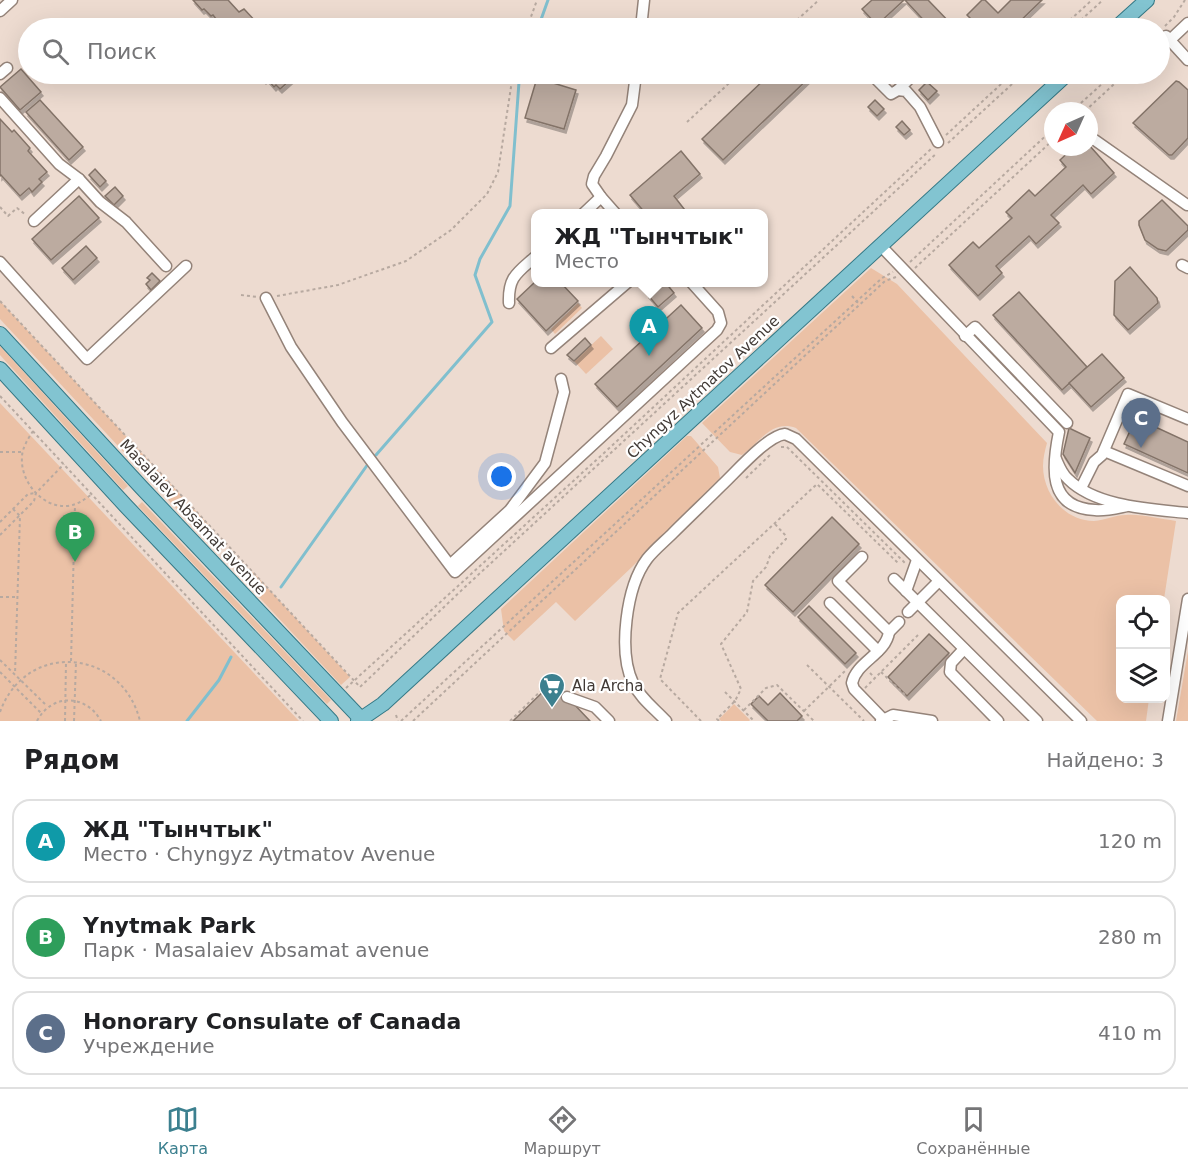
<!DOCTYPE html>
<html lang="ru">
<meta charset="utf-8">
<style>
:root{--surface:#fff;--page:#f2f2f2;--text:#202124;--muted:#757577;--line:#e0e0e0;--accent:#3c808f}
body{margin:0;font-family:"DejaVu Sans",sans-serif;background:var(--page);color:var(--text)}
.controls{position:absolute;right:18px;bottom:18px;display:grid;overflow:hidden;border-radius:12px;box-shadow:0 6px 24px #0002}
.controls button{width:54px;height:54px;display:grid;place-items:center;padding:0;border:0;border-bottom:2px solid var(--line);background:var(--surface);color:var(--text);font:30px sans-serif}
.compass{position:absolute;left:1044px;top:102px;width:54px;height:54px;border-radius:50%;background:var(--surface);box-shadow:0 6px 24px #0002;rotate:225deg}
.you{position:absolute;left:502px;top:477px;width:21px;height:21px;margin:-15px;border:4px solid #fff;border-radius:50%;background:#1a73e8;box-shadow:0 0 0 9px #1a73e833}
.badge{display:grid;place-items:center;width:39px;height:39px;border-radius:50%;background:var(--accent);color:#fff;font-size:20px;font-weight:700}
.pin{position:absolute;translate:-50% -50px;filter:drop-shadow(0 2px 3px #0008)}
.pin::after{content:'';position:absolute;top:32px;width:21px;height:18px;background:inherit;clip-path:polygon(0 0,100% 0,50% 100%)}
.popup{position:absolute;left:531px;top:209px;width:237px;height:78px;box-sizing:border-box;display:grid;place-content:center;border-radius:12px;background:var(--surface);filter:drop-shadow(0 2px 4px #0005);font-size:20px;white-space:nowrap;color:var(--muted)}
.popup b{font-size:22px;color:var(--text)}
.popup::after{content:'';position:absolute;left:50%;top:100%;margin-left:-12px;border:12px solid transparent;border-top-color:var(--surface)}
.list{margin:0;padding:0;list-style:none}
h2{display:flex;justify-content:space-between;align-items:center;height:78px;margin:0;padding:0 24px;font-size:26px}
h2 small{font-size:20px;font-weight:400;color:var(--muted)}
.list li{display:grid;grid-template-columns:39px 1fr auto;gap:18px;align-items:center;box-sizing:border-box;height:84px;margin:0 12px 12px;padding:0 12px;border:2px solid var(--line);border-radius:18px}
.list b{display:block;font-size:22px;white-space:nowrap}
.list p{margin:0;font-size:20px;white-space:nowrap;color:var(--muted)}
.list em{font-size:20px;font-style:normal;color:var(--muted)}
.icon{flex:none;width:33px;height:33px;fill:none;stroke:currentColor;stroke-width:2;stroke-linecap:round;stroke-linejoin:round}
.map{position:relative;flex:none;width:1188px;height:721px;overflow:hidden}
.search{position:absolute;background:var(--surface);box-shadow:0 6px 24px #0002;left:18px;right:18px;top:18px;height:66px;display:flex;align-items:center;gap:15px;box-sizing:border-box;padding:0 21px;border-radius:33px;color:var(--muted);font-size:22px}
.sheet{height:366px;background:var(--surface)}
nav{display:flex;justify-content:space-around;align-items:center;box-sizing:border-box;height:84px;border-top:2px solid var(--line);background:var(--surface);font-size:16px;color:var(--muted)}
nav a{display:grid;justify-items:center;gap:3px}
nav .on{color:var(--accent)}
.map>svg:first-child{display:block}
</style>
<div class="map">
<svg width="1188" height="721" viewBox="0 0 1188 721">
<defs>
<filter id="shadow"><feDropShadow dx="2" dy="4" stdDeviation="0" flood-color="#0004"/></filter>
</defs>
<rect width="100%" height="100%" fill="#eddbd0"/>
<g fill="#ebc1a6">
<path d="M871,268l26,16 150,159c-2,7 -4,15 -4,23 0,28 22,55 51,55 11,-1 21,-6 32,-6 16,-1 34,4 50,6l-12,78 -44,1v98l29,1 -3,22h-49l-301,-293c-25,-9 -36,15 -54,27l-12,-3 -28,-29z"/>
<polygon points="0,301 208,524 201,530 185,518 0,319"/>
<polygon points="578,303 582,308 555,334 551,329"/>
<polygon points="601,336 613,349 586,374 574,361"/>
<polygon points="0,346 128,486 123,490 0,355"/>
<polygon points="0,403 299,721 0,721"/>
<polygon points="687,436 691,436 718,467 720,478 633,566 575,621 556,602 514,641 504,631 501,609"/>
<polygon points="142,502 331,700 327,704 138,506"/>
<polygon points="253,572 350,677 341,685 258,596 247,577"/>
<polygon points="1188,651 1188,721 1176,721"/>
<polygon points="734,704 750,720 749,721 721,721 719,719"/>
</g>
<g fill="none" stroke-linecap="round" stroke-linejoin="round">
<g stroke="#80bfce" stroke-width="3">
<polyline points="538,28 548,0"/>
<polyline points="376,455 492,322 475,275 480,259 510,206 519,82 522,74"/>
<polyline points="281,587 368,464"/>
<polyline points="187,721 219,680 231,657"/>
</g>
</g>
<g fill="#bcaba0" stroke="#837368" stroke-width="1.5" filter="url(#shadow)">
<polygon points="193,0 228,0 239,12 244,9 260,26 258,28 223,28 213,15 211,16 204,9 202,10"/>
<polygon points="872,0 904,0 877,25 862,9"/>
<polygon points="905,0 928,0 955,28 931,28"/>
<polygon points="982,0 985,0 998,13 1011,0 1042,0 1013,28 980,28 967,15"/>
<polygon points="21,69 41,92 20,110 0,87"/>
<polygon points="257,74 297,74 280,89 276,85 274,87 266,78 264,80"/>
<polygon points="770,74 813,74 723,160 702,139"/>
<polygon points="537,78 576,90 564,129 525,118"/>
<polygon points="1176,81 1179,82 1188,90 1188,138 1172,155 1169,155 1133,123"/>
<polygon points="927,82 937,91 928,100 919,90"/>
<polygon points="40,100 83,147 69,160 26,112"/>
<polygon points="875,100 884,109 877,116 868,107"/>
<polygon points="0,119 12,132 14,130 30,148 28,151 47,172 39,179 42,182 32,192 29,188 20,196 1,175 0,176"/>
<polygon points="902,121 910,130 904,135 896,127"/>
<polygon points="1089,145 1114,173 1091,194 1083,185 1051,215 1059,223 1036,244 1029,236 996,266 1002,273 978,296 949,265 973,242 979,248 1012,218 1006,212 1029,190 1035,196 1066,167 1060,160 1074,147 1089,147"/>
<polygon points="681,151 700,174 674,196 688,214 646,214 630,195"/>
<polygon points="95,169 106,181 100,187 89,175"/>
<polygon points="115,187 123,196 114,205 105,196"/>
<polygon points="79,196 99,218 51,260 32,239"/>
<polygon points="1162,200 1188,226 1188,230 1166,251 1158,249 1145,240 1139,225 1139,221"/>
<polygon points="86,246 97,258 73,280 62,268"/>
<polygon points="1130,267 1157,298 1158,303 1128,330 1114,315 1115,281"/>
<polygon points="152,273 160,281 151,290 146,284 150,280 147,278"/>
<polygon points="535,282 560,282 578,301 546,331 517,299"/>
<polygon points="659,282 665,282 674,293 658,307 647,294"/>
<polygon points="1019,292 1087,367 1062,390 993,315"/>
<polygon points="681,305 702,328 617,407 595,384"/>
<polygon points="585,338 591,345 574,361 567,355"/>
<polygon points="1102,354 1124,378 1091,407 1069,383"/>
<polygon points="1136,418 1188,442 1188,473 1124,444"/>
<polygon points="1069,428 1090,438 1075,473 1063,454"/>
<polygon points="832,517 859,544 793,612 765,585"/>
<polygon points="809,606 856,653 845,664 798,617"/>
<polygon points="929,634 949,653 907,696 888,677"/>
<polygon points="553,682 590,721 513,721"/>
<polygon points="780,693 802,716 797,721 768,721 751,704 759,696 768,705"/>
</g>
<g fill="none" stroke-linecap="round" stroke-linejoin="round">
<defs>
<g id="minor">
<polyline points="0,11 12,0"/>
<polyline points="641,28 644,0"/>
<polyline points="1166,36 1188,60"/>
<polyline points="1170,40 1188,23"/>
<polyline points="0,74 7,68"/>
<polyline points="876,79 891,94 898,90 906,91 920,107 938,142"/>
<polyline points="898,90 914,74"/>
<polyline points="0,98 59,164 79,179 100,202 126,222 166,266"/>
<polyline points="1089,136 1187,205"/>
<polyline points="583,214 601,197"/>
<polyline points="616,214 601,197 592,184 594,176 606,156 632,105 636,74"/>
<polyline points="34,221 79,179"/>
<path d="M880,245l179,187c-7,34 -12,76 36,78 11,1 22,-2 32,-4"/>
<polyline points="0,262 87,359 186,266"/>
<polyline points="1182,265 1188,268"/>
<polyline points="266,298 291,347 342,422 455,572 717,330 721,323 718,312 691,282"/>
<path d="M509,303c-1,-26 8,-30 26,-46"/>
<polyline points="965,336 975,327 1067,423"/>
<polyline points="551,348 628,282"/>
<polyline points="1104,451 1188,486"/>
<path d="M1056,459c3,7 6,15 12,20 28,28 83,30 120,34"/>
<polyline points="1081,488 1094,462 1102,455 1128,394 1188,419"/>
<path d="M862,557l-24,24 51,51c-3,22 -33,30 -37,51l2,6 29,30"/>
<polyline points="451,564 510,510 545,463 564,392 561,379"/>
<polyline points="894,579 1037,721"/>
<polyline points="906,591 917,560"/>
<polyline points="830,603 878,651"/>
<polyline points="908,612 939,581"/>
<polyline points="889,632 899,622"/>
<polyline points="964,649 951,663 950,672 998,721"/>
<polyline points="567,697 595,707 609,721"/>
<path d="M666,721c-11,-12 -26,-23 -33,-38 -15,-31 -7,-96 14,-124 7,-9 17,-17 26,-26 16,-16 33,-32 49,-48 15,-14 45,-49 63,-51l11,5 285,282"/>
<polyline points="881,721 893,715 932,721"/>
<polyline points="1168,721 1188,599"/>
</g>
<g id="major">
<polyline points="1116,28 1147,0"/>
<polyline points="0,334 142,488 363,721"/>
<polyline points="0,369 125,505 331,721"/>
<polyline points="358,721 383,704 1067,74"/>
</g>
</defs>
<use href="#minor" stroke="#948379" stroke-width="13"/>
<use href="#major" stroke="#357986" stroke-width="16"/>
<g stroke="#b7a9a0" stroke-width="2" stroke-dasharray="3 3" stroke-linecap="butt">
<polyline points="1165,26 1174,17 1185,0"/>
<polyline points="527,28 537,0"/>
<polyline points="788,28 819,0"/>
<polyline points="1061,28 1092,0"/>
<polyline points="1072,28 1103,0"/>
<polyline points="1072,111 1113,74"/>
<polyline points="1085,111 1125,74"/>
<polyline points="687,122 739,74"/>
<polyline points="946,135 1012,74"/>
<polyline points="948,143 1023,74"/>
<polyline points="0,207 8,216 17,208 26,215"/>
<polyline points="910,262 1053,129"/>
<polyline points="915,268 1053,140"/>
<polyline points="241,295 257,297"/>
<polyline points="277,296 338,285 406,261 451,230 487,194 498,172 513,74"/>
<polyline points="852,296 860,305"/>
<polyline points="0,301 360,687 465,587 937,153"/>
<polyline points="0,396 303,721"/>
<path d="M33,431c-5,8 -11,17 -11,26 -2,24 20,51 45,49 10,-1 17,-6 25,-12"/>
<polyline points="781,447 787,447 791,451 905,563"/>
<polyline points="0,452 21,452"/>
<polyline points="746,478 771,454"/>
<polyline points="13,509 20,516 15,674"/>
<polyline points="0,522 28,494 36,493"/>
<polyline points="0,535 34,501 36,493 64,464"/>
<polyline points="0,597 17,597"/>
<polyline points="0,660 47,706"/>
<polyline points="71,661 75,505"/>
<polyline points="807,665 864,721"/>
<polyline points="0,672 42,714"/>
<polyline points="881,672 905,695"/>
<polyline points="870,673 875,678"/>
<polyline points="346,688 604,453 931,149"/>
<polyline points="865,688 918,635"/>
<polyline points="725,692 754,721"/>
<polyline points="744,710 766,688 777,685 814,721"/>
<polyline points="804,711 845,671"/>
<path d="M0,712c26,-72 122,-64 140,9"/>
<polyline points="396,715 398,721"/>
<path d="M37,721c15,-28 49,-27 64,0"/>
<polyline points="65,721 66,662"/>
<polyline points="74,721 76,662"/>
<polyline points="401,721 882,278 893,272"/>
<polyline points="413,721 885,281 896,277"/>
<polyline points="510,721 552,680 563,687"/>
<polyline points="701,721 660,679 678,613 817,484 899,564"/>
<polyline points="719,721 717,719 735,701 741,689 721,644 747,612 753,581 766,567 770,556 786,539 786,536 774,523"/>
</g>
<use href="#minor" stroke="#fff" stroke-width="10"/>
<use href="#major" stroke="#82c4d1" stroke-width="14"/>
</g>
<defs>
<symbol id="supermarket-pin" viewBox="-11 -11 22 30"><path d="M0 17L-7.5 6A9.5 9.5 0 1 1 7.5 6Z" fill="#3c808f" stroke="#fff"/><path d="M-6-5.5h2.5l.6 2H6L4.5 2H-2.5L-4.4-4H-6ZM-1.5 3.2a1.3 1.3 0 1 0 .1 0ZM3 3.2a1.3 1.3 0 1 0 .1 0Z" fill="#fff"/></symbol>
</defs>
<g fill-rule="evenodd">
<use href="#supermarket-pin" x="537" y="671" width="30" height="40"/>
</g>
<g text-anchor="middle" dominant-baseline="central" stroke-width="4.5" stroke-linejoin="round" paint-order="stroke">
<g font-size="15" fill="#403935" stroke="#fff">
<text transform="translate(703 387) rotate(-43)">Chyngyz Aytmatov Avenue</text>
<text transform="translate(193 517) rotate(47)">Masalaiev Absamat avenue</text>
</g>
<g font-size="15" fill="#403935" stroke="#fff" text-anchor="start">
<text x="572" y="686">Ala Archa</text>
</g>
</g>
</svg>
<div class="controls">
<button><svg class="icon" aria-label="locate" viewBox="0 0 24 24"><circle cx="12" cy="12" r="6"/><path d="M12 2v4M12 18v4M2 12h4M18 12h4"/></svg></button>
<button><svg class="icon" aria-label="layers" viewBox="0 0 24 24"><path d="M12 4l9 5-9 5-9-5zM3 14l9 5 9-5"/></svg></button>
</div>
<svg class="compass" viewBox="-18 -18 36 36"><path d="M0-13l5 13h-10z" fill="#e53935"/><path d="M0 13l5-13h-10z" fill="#757577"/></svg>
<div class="you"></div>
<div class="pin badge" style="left:649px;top:356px;background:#0f9aa8">A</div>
<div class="popup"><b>ЖД &quot;Тынчтык&quot;</b>Место</div>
<div class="pin badge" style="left:75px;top:562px;background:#2e9e5b">B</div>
<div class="pin badge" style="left:1141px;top:448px;background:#5c6f8a">C</div>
<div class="search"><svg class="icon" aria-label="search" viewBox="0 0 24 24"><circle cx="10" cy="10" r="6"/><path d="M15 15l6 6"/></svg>Поиск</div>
</div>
<section class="sheet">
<h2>Рядом<small>Найдено: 3</small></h2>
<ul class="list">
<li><span class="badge" style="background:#0f9aa8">A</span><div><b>ЖД &quot;Тынчтык&quot;</b><p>Место · Chyngyz Aytmatov Avenue</p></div><em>120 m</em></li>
<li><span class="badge" style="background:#2e9e5b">B</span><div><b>Ynytmak Park</b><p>Парк · Masalaiev Absamat avenue</p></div><em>280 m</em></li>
<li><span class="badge" style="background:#5c6f8a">C</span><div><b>Honorary Consulate of Canada</b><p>Учреждение</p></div><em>410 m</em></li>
</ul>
</section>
<nav>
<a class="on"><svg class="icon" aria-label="map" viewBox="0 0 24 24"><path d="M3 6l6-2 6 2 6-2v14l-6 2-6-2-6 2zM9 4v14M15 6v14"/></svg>Карта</a>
<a><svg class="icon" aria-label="directions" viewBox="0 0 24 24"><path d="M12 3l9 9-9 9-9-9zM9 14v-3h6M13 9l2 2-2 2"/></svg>Маршрут</a>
<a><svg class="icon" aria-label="saved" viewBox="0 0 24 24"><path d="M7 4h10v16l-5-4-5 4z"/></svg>Сохранённые</a>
</nav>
